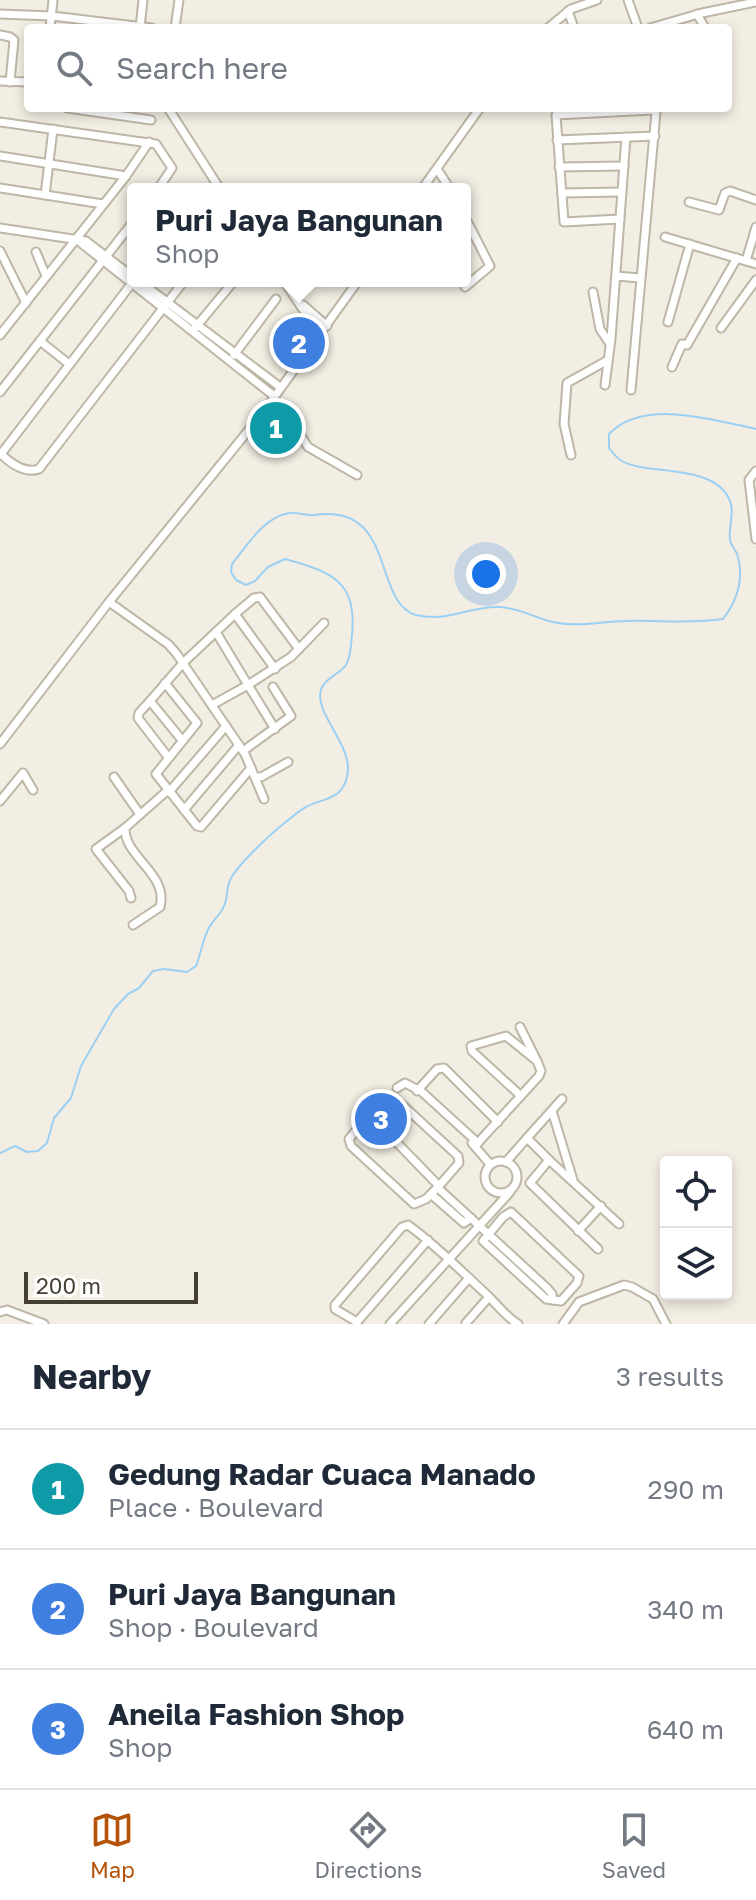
<!DOCTYPE html>
<meta charset="utf-8">
<style>
:root{--surface:#fff;--page:#f6f6f7;--text:#1f2937;--muted:#747a83;--line:#e0e1e3;--accent:#b45309}
body{margin:0;font-family:"Golos Text",sans-serif;background:var(--page);color:var(--text)}
.controls{position:absolute;right:24px;bottom:24px;display:grid;overflow:hidden;border-radius:8px;box-shadow:0 4px 12px #0003}
.controls button{width:72px;height:72px;display:grid;place-items:center;padding:0;border:0;border-bottom:2px solid var(--line);background:var(--surface);color:var(--text);font:40px sans-serif}
.scale{position:absolute;left:24px;bottom:20px;width:174px;box-sizing:border-box;padding-left:8px;border:4px solid #453e33;border-top:0;font-size:22px;line-height:28px;white-space:nowrap;color:#453e33;-webkit-text-stroke:6px #fff;paint-order:stroke}
.you{position:absolute;left:486px;top:574px;width:28px;height:28px;margin:-20px;border:6px solid #fff;border-radius:50%;background:#1a73e8;box-shadow:0 0 0 12px #1a73e833}
.badge{display:grid;place-items:center;width:52px;height:52px;border-radius:50%;background:var(--accent);color:#fff;font-size:26px;font-weight:700}
.pin{position:absolute;translate:-50% -50%;border:4px solid #fff;box-shadow:0 2px 8px #0006}
.popup{position:absolute;left:127px;top:183px;width:344px;height:104px;box-sizing:border-box;display:grid;place-content:center;border-radius:8px;background:var(--surface);filter:drop-shadow(0 2px 6px #0005);font-size:26px;white-space:nowrap;color:var(--muted)}
.popup b{font-size:30px;color:var(--text)}
.popup::after{content:'';position:absolute;left:50%;top:100%;margin-left:-16px;border:16px solid transparent;border-top-color:var(--surface)}
.list{margin:0;padding:0;list-style:none}
h2{display:flex;justify-content:space-between;align-items:center;height:104px;margin:0;padding:0 32px;font-size:34px}
h2 small{font-size:26px;font-weight:400;color:var(--muted)}
.list li{display:grid;grid-template-columns:52px 1fr auto;gap:24px;align-items:center;box-sizing:border-box;height:120px;padding:0 32px;border-top:2px solid var(--line)}
.list b{display:block;font-size:30px;white-space:nowrap}
.list p{margin:0;font-size:26px;white-space:nowrap;color:var(--muted)}
.list em{font-size:26px;font-style:normal;color:var(--muted)}
.icon{flex:none;width:44px;height:44px;fill:none;stroke:currentColor;stroke-width:2;stroke-linecap:round;stroke-linejoin:round}
.map{position:relative;flex:none;width:756px;height:1324px;overflow:hidden}
.search{position:absolute;background:var(--surface);box-shadow:0 4px 12px #0003;left:24px;right:24px;top:24px;height:88px;display:flex;align-items:center;gap:20px;box-sizing:border-box;padding:0 28px;border-radius:8px;color:var(--muted);font-size:30px}
.sheet{height:464px;background:var(--surface)}
nav{display:flex;justify-content:space-around;align-items:center;box-sizing:border-box;height:112px;border-top:2px solid var(--line);background:var(--surface);font-size:22px;color:var(--muted)}
nav a{display:grid;justify-items:center;gap:4px}
nav .on{color:var(--accent)}
.map>svg:first-child{display:block}
</style>
<div class="map">
<svg width="756" height="1324" viewBox="0 0 756 1324">
<rect width="100%" height="100%" fill="#f3eee3"/>
<g fill="none" stroke-linecap="round" stroke-linejoin="round">
<path stroke="#9cd0f3" stroke-width="2" d="M0,1153l15,-7 12,6 11,-1 9,-8 7,-25 17,-20 10,-32 33,-57 14,-15 11,-6 14,-17 11,-2 23,3 9,-6c5,-12 7,-29 14,-40 4,-7 11,-12 14,-20 4,-8 2,-15 5,-23 4,-15 44,-51 58,-62 6,-5 13,-11 19,-14 12,-7 30,-7 37,-20 19,-33 -22,-63 -23,-91 0,-17 18,-20 26,-31 5,-8 5,-21 6,-30 5,-54 -20,-63 -67,-76l-17,8 -13,14 -9,4 -10,-5 -5,-8 1,-8c15,-18 32,-48 58,-51 8,-1 16,3 24,2 83,-13 58,88 102,100 34,8 55,-10 84,-8 21,1 38,13 58,16 21,4 46,-2 67,-2 33,-1 65,3 98,-2 14,-18 21,-38 15,-62 -1,-6 -7,-11 -8,-17 -2,-12 4,-23 1,-36 -12,-42 -84,-28 -109,-43 -5,-3 -10,-9 -13,-13v-14c34,-36 105,-14 147,-5"/>
<defs>
<g id="minor">
<polyline points="628,0 638,28"/>
<polyline points="568,11 574,28"/>
<polyline points="0,14 52,16 152,28"/>
<polyline points="697,14 705,28"/>
<polyline points="50,28 53,0"/>
<polyline points="140,28 143,0"/>
<polyline points="175,28 179,0"/>
<polyline points="548,28 571,9 597,0"/>
<polyline points="650,28 702,13 756,2"/>
<polyline points="0,35 10,37 14,40 10,82"/>
<polyline points="0,81 28,82"/>
<polyline points="67,108 151,120"/>
<polyline points="168,108 220,189"/>
<polyline points="0,122 156,144 172,168 158,189"/>
<polyline points="557,140 655,136"/>
<polyline points="0,156 126,176"/>
<polyline points="559,167 624,166"/>
<polyline points="437,169 450,189"/>
<polyline points="0,188 103,204"/>
<polyline points="422,189 480,108"/>
<polyline points="562,193 622,192"/>
<polyline points="45,195 53,129"/>
<polyline points="689,202 719,210 725,193 730,191 756,200"/>
<polyline points="620,219 564,222 556,115 652,110 656,112 631,390"/>
<polyline points="0,228 86,241 133,277"/>
<polyline points="665,237 756,264"/>
<polyline points="76,239 274,396"/>
<polyline points="0,251 26,303"/>
<polyline points="36,252 46,276"/>
<polyline points="746,261 756,227"/>
<polyline points="616,276 640,278"/>
<polyline points="139,281 280,387"/>
<polyline points="284,281 320,335"/>
<polyline points="465,287 490,266 465,217"/>
<polyline points="593,292 600,329 610,344"/>
<polyline points="303,305 327,326"/>
<polyline points="668,322 690,244"/>
<polyline points="195,328 234,281"/>
<polyline points="721,328 756,280"/>
<polyline points="0,335 126,176 149,142"/>
<polyline points="40,341 69,364"/>
<polyline points="234,355 276,299"/>
<polyline points="672,367 682,344 687,345 737,258"/>
<polyline points="605,385 611,339 626,137"/>
<polyline points="0,392 133,222"/>
<polyline points="265,410 298,431 308,447 357,475"/>
<path d="M0,453c10,10 24,21 39,16l145,-188"/>
<polyline points="1,454 132,283"/>
<polyline points="571,455 564,424 567,383 608,360"/>
<polyline points="756,471 749,480 756,539"/>
<polyline points="109,602 168,644 176,653 245,754 264,799"/>
<polyline points="235,614 254,598 260,597 299,649"/>
<polyline points="216,632 248,685 291,657 324,623"/>
<polyline points="165,683 197,723 156,774 197,826 201,827 251,768"/>
<polyline points="150,701 139,713 138,718 168,757"/>
<polyline points="212,705 248,685 275,729"/>
<polyline points="182,740 150,701 183,663 235,614 275,669"/>
<polyline points="0,744 109,602 265,410 358,281"/>
<polyline points="243,751 291,716 273,687"/>
<polyline points="114,777 139,813"/>
<polyline points="255,777 261,777 288,762"/>
<polyline points="169,792 226,726"/>
<polyline points="0,801 23,773 33,790"/>
<polyline points="184,810 239,745"/>
<polyline points="125,828 96,849 129,891 131,898"/>
<path d="M133,925l27,-18c9,-33 -36,-50 -35,-79l43,-38"/>
<polyline points="520,1027 537,1061"/>
<polyline points="397,1088 405,1083 422,1092 478,1143"/>
<polyline points="417,1091 437,1069 444,1068 498,1122"/>
<polyline points="552,1111 573,1180"/>
<polyline points="371,1116 439,1186 459,1163 458,1156 396,1099 389,1100 363,1122 349,1139 351,1146 414,1204 426,1199 439,1186"/>
<polyline points="472,1143 489,1163"/>
<polyline points="475,1146 539,1076 541,1071 537,1061 506,1036 471,1046 472,1051 521,1096"/>
<polyline points="549,1160 527,1138 562,1099"/>
<circle cx="501" cy="1177" r="16"/>
<polyline points="506,1162 527,1138"/>
<polyline points="438,1188 547,1288 552,1294 553,1300"/>
<polyline points="432,1195 464,1223 471,1218"/>
<polygon points="511,1212 579,1276 577,1283 561,1301 546,1299 483,1241 503,1217"/>
<polyline points="578,1231 601,1206"/>
<path d="M428,1240l-71,82 -22,-13v-4l67,-78 6,-2c28,20 52,45 77,68 12,11 20,23 33,31"/>
<polyline points="598,1249 530,1183 549,1160 619,1224"/>
<polyline points="0,1312 7,1310 44,1324"/>
<polyline points="466,1323 489,1297"/>
<polyline points="390,1324 510,1192"/>
<polyline points="429,1324 469,1278"/>
<polyline points="563,1324 579,1302 624,1285 632,1287 653,1299 666,1324"/>
</g>
</defs>
<use href="#minor" stroke="#beb6a6" stroke-width="11"/>
<use href="#minor" stroke="#fff" stroke-width="7"/>
</g>
</svg>
<div class="controls">
<button><svg class="icon" aria-label="locate" viewBox="0 0 24 24"><circle cx="12" cy="12" r="6"/><path d="M12 2v4M12 18v4M2 12h4M18 12h4"/></svg></button>
<button><svg class="icon" aria-label="layers" viewBox="0 0 24 24"><path d="M12 4l9 5-9 5-9-5zM3 14l9 5 9-5"/></svg></button>
</div>
<div class="scale">200 m</div>
<div class="you"></div>
<div class="pin badge" style="left:276px;top:428px;background:#0f9aa8">1</div>
<div class="pin badge" style="left:299px;top:343px;background:#3f7fe0">2</div>
<div class="popup"><b>Puri Jaya Bangunan</b>Shop</div>
<div class="pin badge" style="left:381px;top:1119px;background:#3f7fe0">3</div>
<div class="search"><svg class="icon" aria-label="search" viewBox="0 0 24 24"><circle cx="10" cy="10" r="6"/><path d="M15 15l6 6"/></svg>Search here</div>
</div>
<section class="sheet">
<h2>Nearby<small>3 results</small></h2>
<ul class="list">
<li><span class="badge" style="background:#0f9aa8">1</span><div><b>Gedung Radar Cuaca Manado</b><p>Place · Boulevard</p></div><em>290 m</em></li>
<li><span class="badge" style="background:#3f7fe0">2</span><div><b>Puri Jaya Bangunan</b><p>Shop · Boulevard</p></div><em>340 m</em></li>
<li><span class="badge" style="background:#3f7fe0">3</span><div><b>Aneila Fashion Shop</b><p>Shop</p></div><em>640 m</em></li>
</ul>
</section>
<nav>
<a class="on"><svg class="icon" aria-label="map" viewBox="0 0 24 24"><path d="M3 6l6-2 6 2 6-2v14l-6 2-6-2-6 2zM9 4v14M15 6v14"/></svg>Map</a>
<a><svg class="icon" aria-label="directions" viewBox="0 0 24 24"><path d="M12 3l9 9-9 9-9-9zM9 14v-3h6M13 9l2 2-2 2"/></svg>Directions</a>
<a><svg class="icon" aria-label="saved" viewBox="0 0 24 24"><path d="M7 4h10v16l-5-4-5 4z"/></svg>Saved</a>
</nav>
